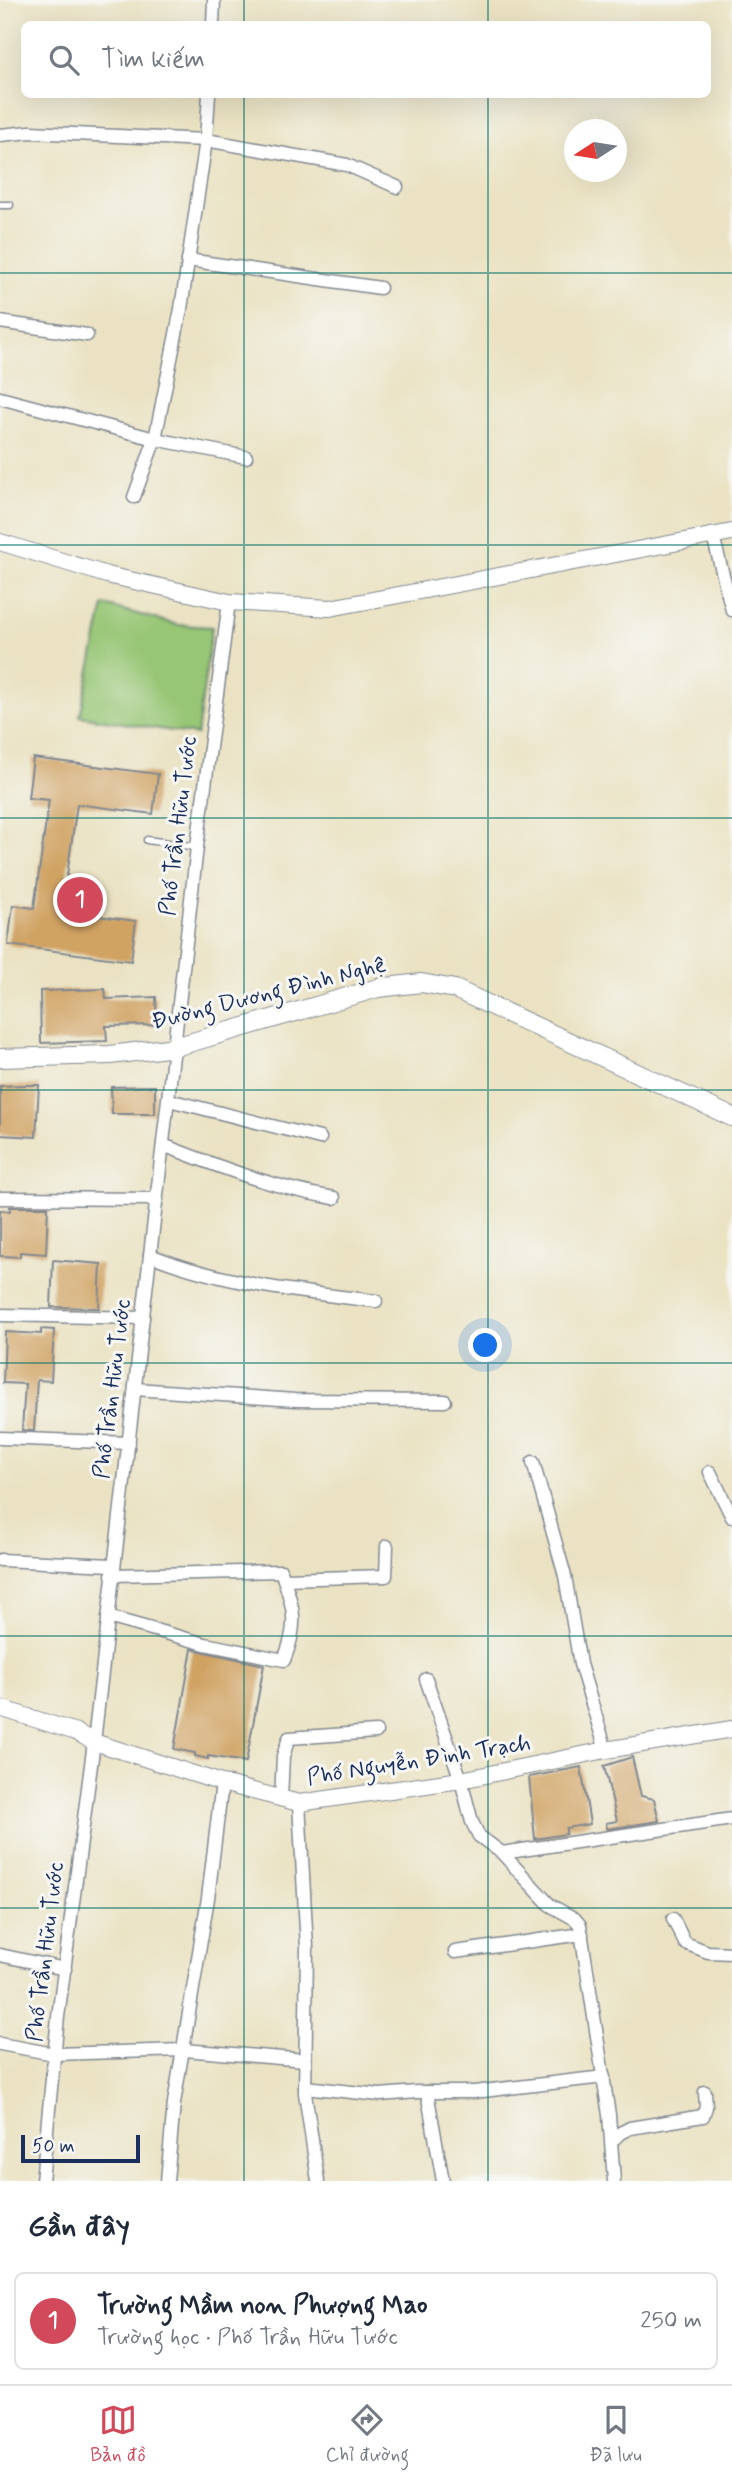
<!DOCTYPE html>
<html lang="vi">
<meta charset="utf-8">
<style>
:root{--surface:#fff;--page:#f6f6f7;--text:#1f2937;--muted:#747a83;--line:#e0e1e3;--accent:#d1495b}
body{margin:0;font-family:Mynerve,sans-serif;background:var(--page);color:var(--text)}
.compass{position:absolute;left:564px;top:119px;width:63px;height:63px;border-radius:50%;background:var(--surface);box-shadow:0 7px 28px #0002;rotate:258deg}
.scale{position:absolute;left:21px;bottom:18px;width:119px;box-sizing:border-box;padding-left:7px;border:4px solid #1b2f5e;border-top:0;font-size:19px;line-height:24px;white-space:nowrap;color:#1b2f5e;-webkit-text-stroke:5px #f6f6f2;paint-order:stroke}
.you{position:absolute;left:486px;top:1346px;width:24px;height:24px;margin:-18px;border:5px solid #fff;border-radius:50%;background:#1a73e8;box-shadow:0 0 0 10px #1a73e833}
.badge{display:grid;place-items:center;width:46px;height:46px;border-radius:50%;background:var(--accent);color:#fff;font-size:23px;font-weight:700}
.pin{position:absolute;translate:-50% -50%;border:4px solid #fff;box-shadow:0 2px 7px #0006}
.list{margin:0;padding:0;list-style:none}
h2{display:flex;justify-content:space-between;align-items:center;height:91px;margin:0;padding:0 28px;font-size:30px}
h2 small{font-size:23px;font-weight:400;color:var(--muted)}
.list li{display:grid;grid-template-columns:46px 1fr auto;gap:21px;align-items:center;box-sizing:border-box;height:98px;margin:0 14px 14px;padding:0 14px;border:2px solid var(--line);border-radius:10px}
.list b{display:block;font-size:26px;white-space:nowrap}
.list p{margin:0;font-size:23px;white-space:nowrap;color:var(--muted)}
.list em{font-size:23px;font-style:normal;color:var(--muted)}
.icon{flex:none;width:38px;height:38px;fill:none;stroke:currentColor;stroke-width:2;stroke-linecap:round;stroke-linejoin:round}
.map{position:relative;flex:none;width:732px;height:2181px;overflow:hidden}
.search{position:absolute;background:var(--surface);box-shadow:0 7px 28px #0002;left:21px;right:21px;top:21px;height:77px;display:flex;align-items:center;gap:18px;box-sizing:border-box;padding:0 24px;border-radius:10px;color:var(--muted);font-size:26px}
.sheet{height:203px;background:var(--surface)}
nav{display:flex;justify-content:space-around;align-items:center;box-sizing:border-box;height:98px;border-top:2px solid var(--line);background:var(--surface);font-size:19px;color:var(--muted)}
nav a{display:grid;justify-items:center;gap:4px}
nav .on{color:var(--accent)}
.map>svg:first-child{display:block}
</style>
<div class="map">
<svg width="732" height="2181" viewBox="0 0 732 2181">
<rect width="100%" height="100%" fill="#f6f6f2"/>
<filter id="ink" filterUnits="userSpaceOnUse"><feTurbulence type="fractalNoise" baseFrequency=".0143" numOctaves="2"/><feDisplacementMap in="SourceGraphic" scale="14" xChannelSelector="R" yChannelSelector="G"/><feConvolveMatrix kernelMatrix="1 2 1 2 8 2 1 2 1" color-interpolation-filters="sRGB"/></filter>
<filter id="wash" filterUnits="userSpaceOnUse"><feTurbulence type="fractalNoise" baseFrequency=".00686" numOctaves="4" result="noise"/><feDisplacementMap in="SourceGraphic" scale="28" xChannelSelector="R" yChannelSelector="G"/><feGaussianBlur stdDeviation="1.57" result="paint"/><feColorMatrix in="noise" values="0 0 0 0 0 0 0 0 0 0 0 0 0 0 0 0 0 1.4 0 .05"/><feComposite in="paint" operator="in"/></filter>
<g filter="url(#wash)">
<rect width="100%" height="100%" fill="#eae2c2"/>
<polygon fill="#97c675" stroke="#597a6a" stroke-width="2" points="104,605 178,625 212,627 197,735 80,716"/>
<g id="blocks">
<g fill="#d0a364">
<polygon points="33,758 158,774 153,814 77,804 62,911 136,921 131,961 8,945 13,905 34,908 49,800 28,798"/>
<polygon points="105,989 106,999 156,997 157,1025 106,1026 107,1041 41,1043 40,991"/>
<polygon points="26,1085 39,1085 36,1137 0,1135 0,1086"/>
<polygon points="155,1086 155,1114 112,1114 111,1087"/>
<polygon points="10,1207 48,1207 46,1254 20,1252 20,1257 0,1256 0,1210 10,1211"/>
<polygon points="53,1260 101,1264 99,1308 51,1307"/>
<polygon points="41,1329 54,1330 51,1381 37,1380 34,1431 22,1430 25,1384 3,1383 5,1332 41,1334"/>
<polygon points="192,1649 264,1665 246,1762 208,1756 208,1759 195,1756 195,1753 174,1749"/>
<polygon points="632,1757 641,1796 654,1799 659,1821 607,1829 606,1823 617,1821 604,1766"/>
<polygon points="581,1767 590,1824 566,1828 566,1834 535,1839 529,1777"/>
</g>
</g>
</g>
<g filter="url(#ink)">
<use href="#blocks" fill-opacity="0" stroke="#828890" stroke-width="2"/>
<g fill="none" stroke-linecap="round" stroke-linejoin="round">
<defs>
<g id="service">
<polyline points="0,205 10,205"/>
<polyline points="147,840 197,847"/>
</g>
<g id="minor">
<polyline points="213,24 214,0"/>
<polyline points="0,135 30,132 206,140 347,165 397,187"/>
<polyline points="188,260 380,288"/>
<polyline points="0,322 87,335"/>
<polyline points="0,398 155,439 246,457"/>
<polyline points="134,497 155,439 181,309 206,140 209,94"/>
<polyline points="713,536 732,610"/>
<polyline points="169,1100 320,1138"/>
<path d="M163,1145c56,22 111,43 171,53"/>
<polyline points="0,1198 157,1199"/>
<path d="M150,1255c72,29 149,37 226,46"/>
<polyline points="0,1315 143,1318"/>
<polyline points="135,1389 295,1400 445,1401"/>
<polyline points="0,1438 129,1443"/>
<polyline points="533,1462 565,1576 580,1664 606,1750"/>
<polyline points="710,1472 732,1517"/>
<polyline points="0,1560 113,1565"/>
<polyline points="284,1579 386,1576 387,1546"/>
<path d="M108,1617l97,27 79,16c15,-36 10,-53 -3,-89l-169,4"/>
<polyline points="426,1679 461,1780 472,1822 479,1836 502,1853 550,1905 575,1919 580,1925 609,2115 614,2181"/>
<polyline points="281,1799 283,1756 289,1738 376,1732"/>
<polyline points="299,1803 307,1948 305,2093 318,2181"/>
<polyline points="502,1853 732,1819"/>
<polyline points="673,1919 685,1943 708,1952 732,1953"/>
<polyline points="455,1952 582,1934"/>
<polyline points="0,1955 65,1969"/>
<polyline points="0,2044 54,2054 184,2050 305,2060"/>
<polyline points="305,2087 380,2095 417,2092 474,2092 604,2077"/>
<polyline points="427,2092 443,2181"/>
<polyline points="612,2141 620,2133 630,2128 703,2116 706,2107 705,2092"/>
<polyline points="42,2181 58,2017 94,1742 197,847 229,602"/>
<polyline points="167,2181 174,2103 208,1898 222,1783"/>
</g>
<g id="tertiary">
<polyline points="0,542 107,575 229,602 330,608 732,532"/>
<polyline points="0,1708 76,1732 94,1742 222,1783 299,1803 461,1780 606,1750 732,1729"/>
</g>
<polyline id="secondary" points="0,1058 110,1055 175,1047 378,988 421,983 455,989 732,1117"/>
</defs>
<use href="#service" stroke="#828890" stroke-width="9"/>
<use href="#minor" stroke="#828890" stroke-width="15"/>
<use href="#tertiary" stroke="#828890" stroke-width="18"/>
<use href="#secondary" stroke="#828890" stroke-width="20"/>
<use href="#service" stroke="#fff" stroke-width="6"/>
<use href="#minor" stroke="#fff" stroke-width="12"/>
<use href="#tertiary" stroke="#fff" stroke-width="16"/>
<use href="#secondary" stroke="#fff" stroke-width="18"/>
</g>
</g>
<path fill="none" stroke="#0f766e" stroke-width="2" stroke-opacity="0.55" d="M244,0v24M488,0v24M244,94v2087M488,94v2087M0,273h732M0,545h732M0,818h732M0,1090h732M0,1363h732M0,1636h732M0,1908h732"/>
<g text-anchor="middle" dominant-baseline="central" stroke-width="6" stroke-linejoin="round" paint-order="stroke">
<g font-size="23" fill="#1b2f5e" stroke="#f6f6f2">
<text transform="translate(179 826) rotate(-83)">Phố Trần Hữu Tước</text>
<text transform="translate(269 994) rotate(-14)">Đường Dương Đình Nghệ</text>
<text transform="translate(113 1389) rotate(-83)">Phố Trần Hữu Tước</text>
<text transform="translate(419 1761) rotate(-9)">Phố Nguyễn Đình Trạch</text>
<text transform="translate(46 1952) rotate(-83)">Phố Trần Hữu Tước</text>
</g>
</g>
</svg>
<svg class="compass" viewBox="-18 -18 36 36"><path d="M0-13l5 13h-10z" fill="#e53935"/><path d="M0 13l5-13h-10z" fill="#747a83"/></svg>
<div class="scale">50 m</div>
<div class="you"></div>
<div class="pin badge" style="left:80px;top:900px">1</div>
<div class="search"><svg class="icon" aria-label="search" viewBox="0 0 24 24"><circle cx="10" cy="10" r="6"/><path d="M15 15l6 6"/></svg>Tìm kiếm</div>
</div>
<section class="sheet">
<h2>Gần đây<small></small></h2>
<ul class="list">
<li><span class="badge">1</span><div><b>Trường Mầm non Phượng Mao</b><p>Trường học · Phố Trần Hữu Tước</p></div><em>250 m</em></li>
</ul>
</section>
<nav>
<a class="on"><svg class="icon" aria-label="map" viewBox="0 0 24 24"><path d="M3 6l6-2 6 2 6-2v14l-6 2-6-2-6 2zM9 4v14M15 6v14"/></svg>Bản đồ</a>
<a><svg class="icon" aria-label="directions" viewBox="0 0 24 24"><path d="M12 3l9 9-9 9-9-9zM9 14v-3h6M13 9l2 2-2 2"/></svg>Chỉ đường</a>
<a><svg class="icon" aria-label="saved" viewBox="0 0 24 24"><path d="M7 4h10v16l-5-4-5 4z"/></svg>Đã lưu</a>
</nav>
